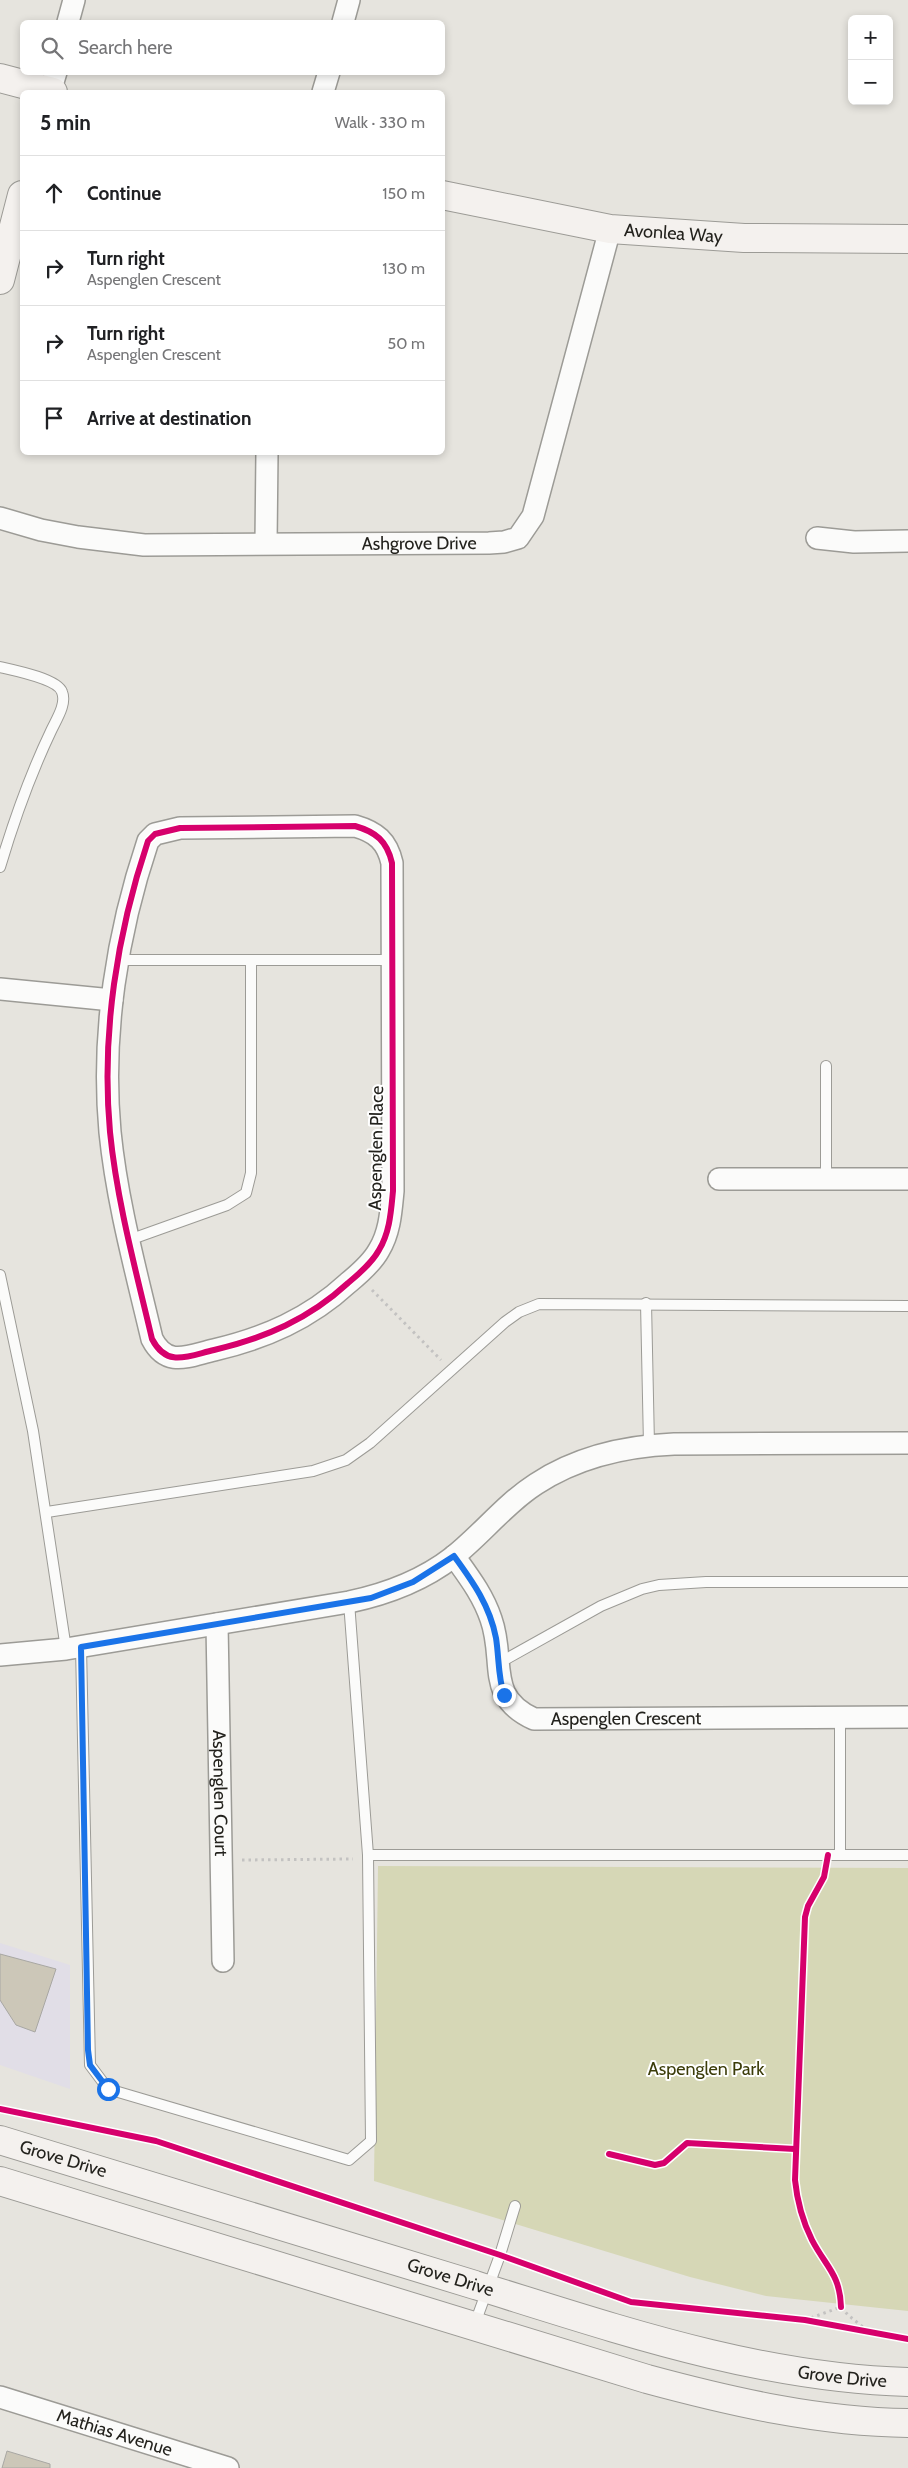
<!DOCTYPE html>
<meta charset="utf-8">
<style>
:root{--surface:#fff;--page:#f6f6f6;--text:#202124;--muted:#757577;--line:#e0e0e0}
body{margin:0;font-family:Cabin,sans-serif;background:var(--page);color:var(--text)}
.controls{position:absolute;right:15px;top:15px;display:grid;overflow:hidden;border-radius:8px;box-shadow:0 2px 8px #0003}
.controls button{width:45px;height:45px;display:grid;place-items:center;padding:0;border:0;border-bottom:1px solid var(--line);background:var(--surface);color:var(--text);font:25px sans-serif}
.stop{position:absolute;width:15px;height:15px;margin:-11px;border:4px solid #1a73e8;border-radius:50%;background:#fff}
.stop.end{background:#1a73e8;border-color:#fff;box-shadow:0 1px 5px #0008}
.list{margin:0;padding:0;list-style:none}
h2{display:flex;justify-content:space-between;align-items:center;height:65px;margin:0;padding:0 20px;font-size:21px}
h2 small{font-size:16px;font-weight:400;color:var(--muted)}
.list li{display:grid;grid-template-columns:32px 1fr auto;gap:15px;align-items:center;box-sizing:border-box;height:75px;padding:0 20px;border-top:1px solid var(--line)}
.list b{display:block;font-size:19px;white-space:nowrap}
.list p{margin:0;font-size:16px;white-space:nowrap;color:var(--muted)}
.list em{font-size:16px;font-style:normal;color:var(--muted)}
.icon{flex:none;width:28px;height:28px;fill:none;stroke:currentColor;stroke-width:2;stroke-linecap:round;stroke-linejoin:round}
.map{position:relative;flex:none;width:908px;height:2468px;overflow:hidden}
.search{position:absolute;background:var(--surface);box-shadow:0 2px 8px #0003;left:20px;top:20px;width:425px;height:55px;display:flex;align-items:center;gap:12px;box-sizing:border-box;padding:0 18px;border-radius:8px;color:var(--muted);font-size:19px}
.panel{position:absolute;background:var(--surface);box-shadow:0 2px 8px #0003;left:20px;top:90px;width:425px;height:365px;border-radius:8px}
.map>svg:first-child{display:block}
</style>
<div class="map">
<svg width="908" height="2468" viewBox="0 0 908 2468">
<rect width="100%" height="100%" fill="#e6e4de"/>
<polygon fill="#e1dee7" points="0,1943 70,1965 70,2089 0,2065"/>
<polygon fill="#d6d7b6" points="378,1866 908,1868 908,2311 766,2296 690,2277 374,2181"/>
<g fill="#ccc7b8" stroke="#a8a7a3">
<polygon points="0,1954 56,1969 35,2032 16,2025 0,2000"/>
<polygon points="7,2451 50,2464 50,2468 2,2468"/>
</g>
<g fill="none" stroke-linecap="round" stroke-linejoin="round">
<defs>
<g id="lane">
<path d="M0,667c13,3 58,12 62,25 5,12 -6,28 -11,39 -21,44 -37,89 -51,136"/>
<polyline points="119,960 392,960"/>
<polyline points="826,1066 826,1179"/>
<polyline points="129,1240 227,1205 246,1193 251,1173 251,960"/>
<polyline points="0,1275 33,1431 66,1649"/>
<polyline points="646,1303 649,1445"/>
<polyline points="47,1512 313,1471 346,1460 370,1443 505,1322 519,1312 539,1304 908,1306"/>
<polyline points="81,1647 90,2065 108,2089 349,2160 371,2141 368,1855 349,1602"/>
<polyline points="499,1663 601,1606 642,1589 659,1585 706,1582 908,1582"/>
<polyline points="368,1855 908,1855"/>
<polyline points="840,1855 840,1718"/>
<polyline points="474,2326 500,2255 515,2206"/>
</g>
<g id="street">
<polyline points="68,22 74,0"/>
<polyline points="343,22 349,0"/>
<polyline points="50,92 56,72"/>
<polyline points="323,92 329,72"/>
<path id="s1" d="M0,518l41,12 37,7 66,8 345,-2 15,-1 14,-4 15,-22 77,-287"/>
<polyline points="817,538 854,542 908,541"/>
<polyline points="266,543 267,452"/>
<path d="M355,826c21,6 32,15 37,37l1,328c-2,20 -3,41 -14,59 -7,13 -20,24 -31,33 -39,36 -83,55 -134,67 -26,6 -47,18 -62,-11 -16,-68 -35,-137 -42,-207 -9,-98 7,-199 38,-291l7,-7 25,-6z"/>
<polyline points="0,989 112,1000"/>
<polyline points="719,1179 908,1179"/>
<path id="s2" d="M454,1556c15,21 29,39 37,63 15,42 -6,78 43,100l374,-2"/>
<path id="s3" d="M217,1624l6,337"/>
<path d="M0,1655l66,-6 283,-47c38,-8 73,-21 104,-45 29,-23 52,-53 83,-73 41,-27 90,-38 138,-40l234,-1"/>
<path id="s4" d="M0,2397l228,71"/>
</g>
<g id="secondary">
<polyline points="0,78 53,92"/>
<path id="s5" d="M442,195l168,34 134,9 164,1"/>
<polyline points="0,280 22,195"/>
<path id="s6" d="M0,2140c159,47 317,96 475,145 142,44 283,93 433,97"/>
<path d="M0,2181l647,198c85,23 173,43 261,44"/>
</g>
</defs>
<use href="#lane" stroke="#9c9b96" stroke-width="12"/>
<use href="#street" stroke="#9c9b96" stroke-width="24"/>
<use href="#secondary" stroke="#9c9b96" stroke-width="30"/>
<g stroke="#c3c2c1" stroke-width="3" stroke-dasharray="2.5 4" stroke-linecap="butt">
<polyline points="372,1290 441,1360"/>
<polyline points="242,1860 353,1859"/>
<polyline points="805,2320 841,2307 848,2315 868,2331"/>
</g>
<use href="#lane" stroke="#fbfbfa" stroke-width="10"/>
<use href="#street" stroke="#fbfbfa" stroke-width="21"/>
<use href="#secondary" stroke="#f4f1ee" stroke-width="28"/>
<defs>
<g id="cycleway">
<path d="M355,826c21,6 32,15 37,37l1,328c-2,20 -3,41 -14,59 -7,13 -20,24 -31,33 -39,36 -83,55 -134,67 -26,6 -47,18 -62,-11 -16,-68 -35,-137 -42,-207 -9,-98 7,-199 38,-291l7,-7 25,-6z"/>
<path d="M828,1855l-4,22 -16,29 -3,11 -10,263c2,20 8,42 17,60 14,27 28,34 29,67"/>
<polyline points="0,2109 156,2141 500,2255 631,2302 805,2320 908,2339"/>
<polyline points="609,2154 655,2165 664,2163 687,2143 795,2149"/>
</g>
</defs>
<use href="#cycleway" stroke="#fff" stroke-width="9"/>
<use href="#cycleway" stroke="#d6006c" stroke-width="6"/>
</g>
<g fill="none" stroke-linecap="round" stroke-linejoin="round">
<path stroke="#1a73e8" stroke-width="6" d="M108,2089l-18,-24 -2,-15 -7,-403 290,-49 42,-16 41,-26c19,26 36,50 42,82 3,19 2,39 8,57"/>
</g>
<g text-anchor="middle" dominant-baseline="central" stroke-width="4" stroke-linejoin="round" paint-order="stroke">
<g font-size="18" fill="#23221d" stroke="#fff">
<text stroke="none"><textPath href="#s5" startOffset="235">Avonlea Way</textPath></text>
<text stroke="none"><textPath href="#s1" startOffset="422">Ashgrove Drive</textPath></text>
<text transform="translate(376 1148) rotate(-89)">Aspenglen Place</text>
<text stroke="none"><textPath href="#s2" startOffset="281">Aspenglen Crescent</textPath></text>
<text stroke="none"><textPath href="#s3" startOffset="169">Aspenglen Court</textPath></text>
<text stroke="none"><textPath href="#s6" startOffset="66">Grove Drive</textPath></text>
<text stroke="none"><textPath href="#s6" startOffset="471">Grove Drive</textPath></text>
<text stroke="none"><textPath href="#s6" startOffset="876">Grove Drive</textPath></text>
<text stroke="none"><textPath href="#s4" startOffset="120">Mathias Avenue</textPath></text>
</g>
<g font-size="18" fill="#3b3c09" stroke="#fff">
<text x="706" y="2069">Aspenglen Park</text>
</g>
</g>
</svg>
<div class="controls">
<button>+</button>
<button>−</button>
</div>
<div class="stop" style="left:108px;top:2089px"></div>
<div class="stop end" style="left:504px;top:1695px"></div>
<div class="search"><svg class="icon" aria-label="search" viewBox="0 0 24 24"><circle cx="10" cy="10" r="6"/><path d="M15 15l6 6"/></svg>Search here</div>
<section class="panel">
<h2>5 min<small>Walk · 330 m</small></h2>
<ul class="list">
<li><svg class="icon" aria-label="ahead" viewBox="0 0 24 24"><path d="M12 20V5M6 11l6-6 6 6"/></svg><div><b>Continue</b></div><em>150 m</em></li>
<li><svg class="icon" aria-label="right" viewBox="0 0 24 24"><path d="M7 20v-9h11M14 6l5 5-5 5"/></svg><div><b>Turn right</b><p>Aspenglen Crescent</p></div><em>130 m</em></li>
<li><svg class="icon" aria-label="right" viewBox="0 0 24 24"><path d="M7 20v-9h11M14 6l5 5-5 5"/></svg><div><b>Turn right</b><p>Aspenglen Crescent</p></div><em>50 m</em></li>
<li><svg class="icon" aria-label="arrive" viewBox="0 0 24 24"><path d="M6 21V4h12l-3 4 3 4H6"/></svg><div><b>Arrive at destination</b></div></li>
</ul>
</section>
</div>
